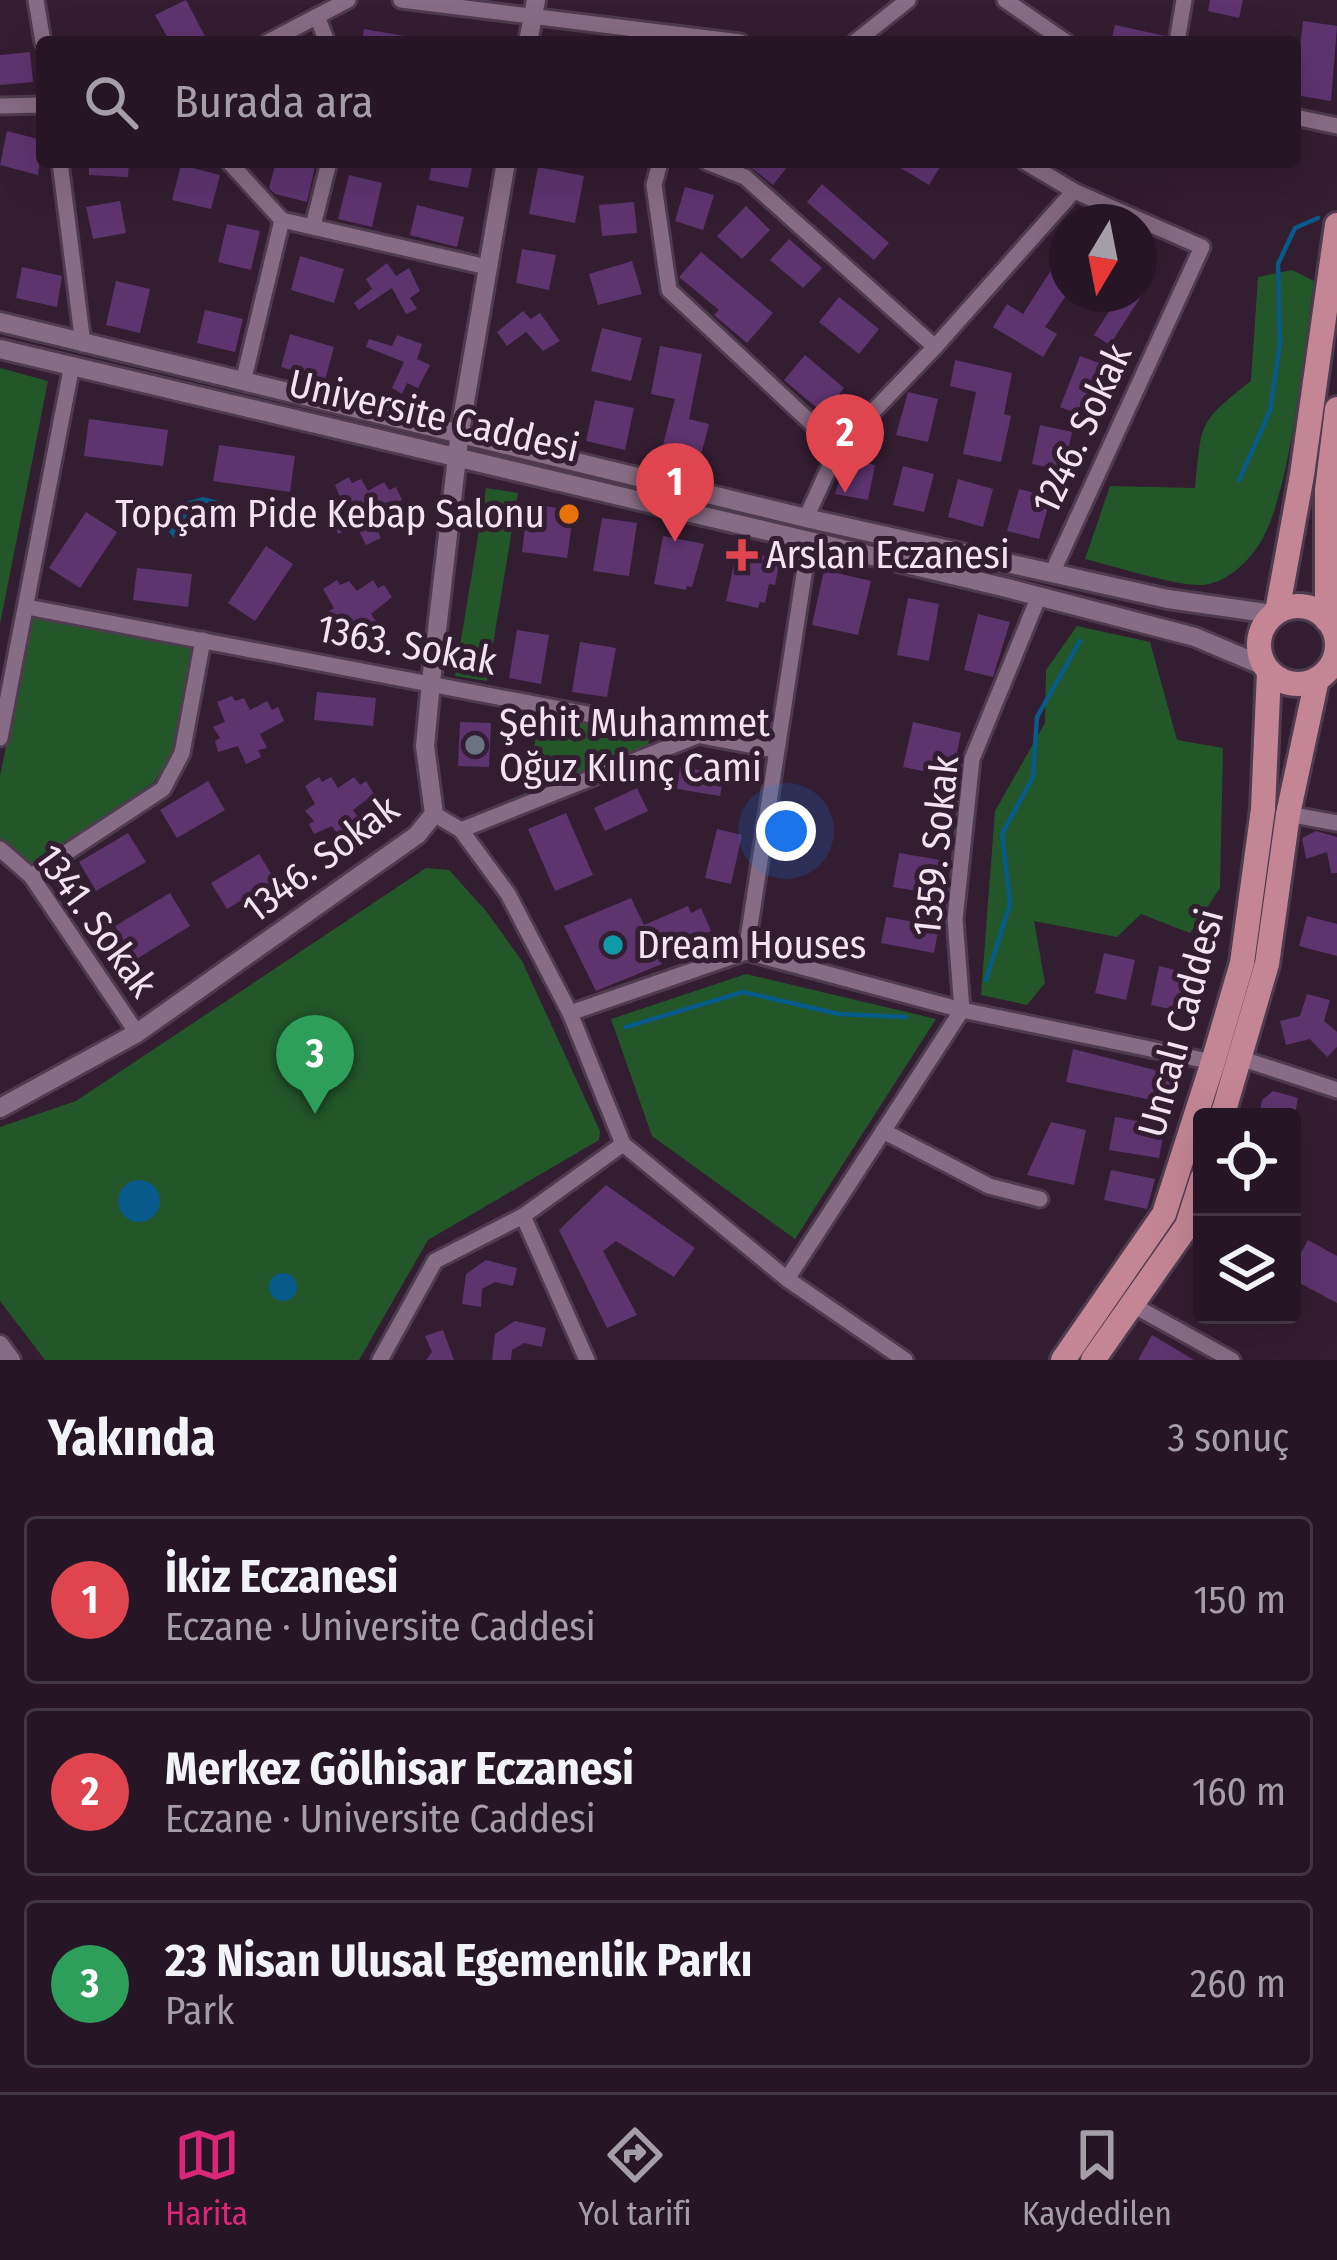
<!DOCTYPE html>
<html lang="tr">
<meta charset="utf-8">
<style>
:root{--surface:#261625;--page:#322332;--text:#f1f3f6;--muted:#a49fa7;--line:#423542;--accent:#db2777}
body{margin:0;font-family:"Fira Sans Condensed",sans-serif;background:var(--page);color:var(--text)}
.controls{position:absolute;right:36px;bottom:36px;display:grid;overflow:hidden;border-radius:12px;box-shadow:0 12px 48px #0002}
.controls button{width:108px;height:108px;display:grid;place-items:center;padding:0;border:0;border-bottom:3px solid var(--line);background:var(--surface);color:var(--text);font:60px sans-serif}
.compass{position:absolute;left:1049px;top:204px;width:108px;height:108px;border-radius:50%;background:var(--surface);box-shadow:0 12px 48px #0002;rotate:190deg}
.you{position:absolute;left:786px;top:831px;width:42px;height:42px;margin:-30px;border:9px solid #fff;border-radius:50%;background:#1a73e8;box-shadow:0 0 0 18px #1a73e833}
.badge{display:grid;place-items:center;width:78px;height:78px;border-radius:50%;background:var(--accent);color:#fff;font-size:39px;font-weight:700}
.pin{position:absolute;translate:-50% -99px;filter:drop-shadow(0 3px 6px #0008)}
.pin::after{content:'';position:absolute;top:63px;width:42px;height:36px;background:inherit;clip-path:polygon(0 0,100% 0,50% 100%)}
.list{margin:0;padding:0;list-style:none}
h2{display:flex;justify-content:space-between;align-items:center;height:156px;margin:0;padding:0 48px;font-size:51px}
h2 small{font-size:39px;font-weight:400;color:var(--muted)}
.list li{display:grid;grid-template-columns:78px 1fr auto;gap:36px;align-items:center;box-sizing:border-box;height:168px;margin:0 24px 24px;padding:0 24px;border:3px solid var(--line);border-radius:12px}
.list b{display:block;font-size:45px;white-space:nowrap}
.list p{margin:0;font-size:39px;white-space:nowrap;color:var(--muted)}
.list em{font-size:39px;font-style:normal;color:var(--muted)}
.icon{flex:none;width:66px;height:66px;fill:none;stroke:currentColor;stroke-width:2;stroke-linecap:round;stroke-linejoin:round}
.map{position:relative;flex:none;width:1337px;height:1360px;overflow:hidden}
.search{position:absolute;background:var(--surface);box-shadow:0 12px 48px #0002;left:36px;right:36px;top:36px;height:132px;display:flex;align-items:center;gap:30px;box-sizing:border-box;padding:0 42px;border-radius:12px;color:var(--muted);font-size:45px}
.sheet{height:732px;background:var(--surface)}
nav{display:flex;justify-content:space-around;align-items:center;box-sizing:border-box;height:168px;border-top:3px solid var(--line);background:var(--surface);font-size:33px;color:var(--muted)}
nav a{display:grid;justify-items:center;gap:6px}
nav .on{color:var(--accent)}
.map>svg:first-child{display:block}
</style>
<div class="map">
<svg width="1337" height="1360" viewBox="0 0 1337 1360">
<rect width="100%" height="100%" fill="#331d31"/>
<g fill="#235729">
<path d="M1292,270l22,11c-10,64 -22,211 -54,262 -13,20 -33,40 -58,42 -27,1 -88,-19 -117,-26l25,-73 85,2c7,-65 2,-65 56,-107l7,-104z"/>
<polygon points="0,368 48,381 0,624"/>
<polygon points="486,488 518,493 487,681 455,676"/>
<polygon points="33,615 194,648 173,752 154,782 32,866 0,838 0,776"/>
<polygon points="1077,626 1150,642 1177,740 1223,748 1220,888 1190,933 1141,914 1117,937 1034,921 1045,983 1027,1005 981,995 995,811 1045,723 1046,670"/>
<polygon points="541,713 637,733 650,737 647,749 524,795"/>
<polygon points="426,868 449,870 486,911 522,961 600,1131 599,1140 428,1240 359,1360 45,1360 0,1301 0,1127 76,1101"/>
<polygon points="746,974 936,1019 795,1239 652,1136 611,1019"/>
</g>
<g fill="#075a8a">
<polygon points="203,497 219,501 214,524 197,521 174,538 160,521 178,504"/>
<circle cx="139" cy="1201" r="21"/>
<circle cx="283" cy="1287" r="14"/>
</g>
<g fill="none" stroke-linecap="round" stroke-linejoin="round">
<g stroke="#075a8a" stroke-width="4.5">
<polyline points="1239,480 1270,411 1280,343 1278,264 1295,228 1318,218"/>
<polyline points="986,980 1010,904 1002,834 1033,777 1037,717 1080,641"/>
<polyline points="626,1027 743,992 839,1014 906,1017"/>
</g>
</g>
<g fill="#5e346f">
<polygon points="186,0 208,42 170,42 155,15"/>
<polygon points="1210,0 1243,0 1239,18 1208,11"/>
<polygon points="1303,21 1337,26 1331,101 1295,95"/>
<polygon points="1115,25 1166,36 1165,42 1111,42"/>
<polygon points="364,29 404,36 404,42 362,42"/>
<polygon points="30,52 33,82 0,85 0,55"/>
<polygon points="7,131 42,140 38,175 0,165"/>
<polygon points="89,162 129,162 128,177 89,175"/>
<polygon points="276,162 316,162 307,202 275,194 269,188"/>
<polygon points="432,162 473,162 468,188 429,180"/>
<polygon points="744,162 791,162 773,185"/>
<polygon points="891,162 943,162 929,185"/>
<polygon points="181,165 220,175 211,209 172,200"/>
<polygon points="538,167 584,176 575,223 529,214"/>
<polygon points="349,175 382,183 372,227 338,219"/>
<polygon points="822,184 889,243 874,260 807,202"/>
<polygon points="685,187 714,195 703,230 675,221"/>
<polygon points="120,201 126,233 93,239 86,207"/>
<polygon points="634,202 637,233 602,236 599,205"/>
<polygon points="417,205 464,217 457,247 410,235"/>
<polygon points="746,206 770,230 742,259 717,236"/>
<polygon points="227,224 260,231 251,270 218,262"/>
<polygon points="789,239 822,268 803,288 770,260"/>
<polygon points="1067,245 1067,294 1045,327 1057,334 1043,357 993,327 1007,304 1023,314"/>
<polygon points="522,249 556,255 549,290 516,283"/>
<polygon points="701,252 773,313 747,343 714,315 719,310 679,277"/>
<polygon points="300,256 344,269 334,303 291,290"/>
<polygon points="632,261 642,294 598,305 589,274"/>
<polygon points="387,263 396,276 409,268 420,291 410,298 417,309 406,314 392,288 359,310 354,303 372,289 366,279"/>
<polygon points="22,267 62,276 57,307 16,298"/>
<polygon points="1139,270 1152,279 1110,345 1094,335 1120,294 1139,294"/>
<polygon points="116,281 150,289 140,333 106,325"/>
<polygon points="839,297 879,329 859,354 819,322"/>
<polygon points="205,310 243,319 235,352 197,343"/>
<polygon points="523,311 531,319 540,313 560,341 543,351 526,332 507,346 497,332"/>
<polygon points="602,328 642,338 631,381 591,371"/>
<polygon points="290,334 334,347 325,380 281,367"/>
<polygon points="397,335 422,344 417,359 430,365 418,388 407,383 402,394 392,388 404,362 366,347 369,339 392,346"/>
<polygon points="660,346 702,354 689,419 709,424 697,470 659,460 675,399 651,394"/>
<polygon points="805,355 844,388 823,413 784,380"/>
<polygon points="1080,356 1118,370 1098,422 1060,407"/>
<polygon points="955,360 1012,373 1004,414 1011,416 1001,462 963,454 976,392 950,386"/>
<polygon points="908,392 938,399 928,442 896,435"/>
<polygon points="595,400 634,408 625,450 586,441"/>
<polygon points="89,419 168,430 163,466 84,456"/>
<polygon points="1040,425 1072,432 1064,471 1032,464"/>
<polygon points="219,445 295,456 290,492 213,481"/>
<polygon points="846,459 875,465 868,500 835,494"/>
<polygon points="903,466 934,474 924,512 893,505"/>
<polygon points="349,477 352,483 361,479 368,491 384,482 389,490 396,487 402,500 379,514 387,528 378,531 381,538 366,545 357,527 338,534 334,523 339,520 332,510 343,504 335,485"/>
<polygon points="958,479 993,489 983,527 948,517"/>
<polygon points="1019,489 1051,497 1039,539 1007,531"/>
<polygon points="528,504 574,510 567,558 522,552"/>
<polygon points="86,512 117,532 80,588 49,568"/>
<polygon points="602,518 637,523 629,576 593,571"/>
<polygon points="663,536 704,544 692,587 687,586 686,590 654,584"/>
<polygon points="266,546 293,564 255,621 228,603"/>
<polygon points="737,550 780,559 775,585 769,584 765,603 760,602 758,608 726,601"/>
<polygon points="137,568 192,574 188,607 133,600"/>
<polygon points="824,570 871,581 858,635 812,625"/>
<polygon points="337,580 340,585 349,581 357,591 373,580 378,588 384,585 392,597 371,614 380,626 372,630 376,637 362,645 351,629 333,638 327,628 332,625 323,615 334,608 323,589"/>
<polygon points="908,598 939,604 929,661 897,655"/>
<polygon points="978,614 1010,622 993,677 964,670"/>
<polygon points="517,630 549,635 541,684 509,678"/>
<polygon points="580,642 616,648 607,697 572,692"/>
<polygon points="317,692 376,698 373,726 314,720"/>
<polygon points="232,696 235,701 244,698 250,710 267,701 272,710 278,707 284,721 260,734 267,748 258,750 261,757 246,764 238,746 218,752 215,741 220,738 213,727 225,722 217,702"/>
<polygon points="460,722 491,723 489,767 458,766"/>
<polygon points="913,722 961,733 952,777 903,767"/>
<polygon points="680,767 724,774 720,796 677,789"/>
<polygon points="319,777 322,782 331,777 338,788 354,777 360,785 366,781 374,794 353,810 362,823 354,827 358,833 343,842 332,826 314,834 309,824 314,821 305,811 315,804 305,786"/>
<polygon points="208,781 225,810 177,838 160,810"/>
<polygon points="637,788 648,811 605,831 594,808"/>
<polygon points="566,813 593,875 555,891 528,829"/>
<polygon points="717,829 742,835 731,884 705,878"/>
<polygon points="1316,831 1337,837 1337,873 1331,873 1327,852 1306,859 1302,838"/>
<polygon points="128,833 146,862 96,891 79,862"/>
<polygon points="899,853 946,861 940,895 893,887"/>
<polygon points="259,854 275,880 227,909 211,883"/>
<polygon points="170,893 190,926 135,960 115,926"/>
<polygon points="631,898 644,925 688,906 691,913 701,908 711,931 657,954 662,964 596,991 564,926"/>
<polygon points="1307,916 1337,924 1337,956 1299,946"/>
<polygon points="886,917 939,926 934,953 881,943"/>
<polygon points="1104,953 1135,960 1126,1000 1095,993"/>
<polygon points="1159,966 1187,973 1179,1011 1151,1005"/>
<polygon points="1307,994 1330,1000 1324,1021 1337,1032 1337,1047 1327,1057 1310,1039 1286,1045 1280,1021 1300,1016"/>
<polygon points="1073,1049 1182,1077 1175,1105 1066,1082"/>
<polygon points="1273,1091 1298,1098 1295,1114 1274,1108 1273,1117 1259,1117 1262,1100"/>
<polygon points="1115,1117 1165,1126 1159,1158 1109,1150"/>
<polygon points="1051,1122 1086,1130 1074,1185 1027,1175"/>
<polygon points="1111,1170 1155,1179 1147,1209 1104,1200"/>
<polygon points="606,1185 695,1248 674,1277 616,1241 603,1251 637,1315 607,1328 559,1230"/>
<polygon points="1308,1240 1337,1256 1337,1303 1292,1279 1292,1270"/>
<polygon points="486,1260 517,1268 513,1286 495,1282 482,1289 481,1307 462,1304 466,1274"/>
<polygon points="515,1321 546,1328 542,1347 524,1343 512,1350 511,1360 492,1360 495,1334"/>
<polygon points="443,1330 454,1360 426,1360 432,1352 425,1336"/>
<polygon points="1152,1335 1194,1360 1138,1360"/>
</g>
<g fill="none" stroke-linecap="round" stroke-linejoin="round">
<defs>
<g id="minor">
<polyline points="36,0 43,42"/>
<polyline points="401,0 740,42"/>
<polyline points="1005,0 1066,42"/>
<polyline points="317,16 327,42"/>
<polyline points="268,42 348,0"/>
<polyline points="855,42 908,0"/>
<polyline points="1177,42 1184,0"/>
<polyline points="0,106 42,105"/>
<polyline points="1295,117 1337,126"/>
<polyline points="60,162 83,344"/>
<polyline points="229,162 282,220 487,267"/>
<polyline points="660,162 654,185 669,290 838,448"/>
<polyline points="707,162 745,177 935,347"/>
<polyline points="1025,162 1074,191 1202,247 1052,573"/>
<polyline points="313,226 329,162"/>
<polyline points="243,382 282,220"/>
<polyline points="806,518 838,448 935,347 1074,191"/>
<polyline points="27,607 775,750"/>
<polyline points="0,738 72,365"/>
<polyline points="434,814 461,830 508,894 570,1013 623,1144 787,1279 905,1360"/>
<polyline points="1288,814 1337,823"/>
<polyline points="461,830 697,736"/>
<polyline points="0,849 31,876 137,1033"/>
<polyline points="31,876 163,789 182,753 203,640"/>
<polyline points="746,952 809,542"/>
<polyline points="570,1013 746,952 962,1010 1213,1062"/>
<polyline points="1240,1058 1337,1090"/>
<polyline points="883,1131 989,1186 1040,1199"/>
<polyline points="523,1216 587,1360"/>
<polyline points="787,1279 962,1010 955,919 972,759 1039,596"/>
<polyline points="1131,1304 1232,1360"/>
<polyline points="380,1360 435,1261 523,1216 623,1144"/>
</g>
<g id="tertiary">
<polyline points="528,42 536,0"/>
<polyline points="0,322 806,518 1168,599 1273,614"/>
<polyline points="0,349 1007,588 1195,637 1266,667"/>
<polyline points="0,1108 137,1033 417,835 434,814 425,746 431,682 460,431 506,162"/>
<polyline points="0,1345 11,1360"/>
</g>
<g id="primary">
<circle cx="1298" cy="645" r="39"/>
<polyline points="1277,612 1302,475 1337,225"/>
<polyline points="1327,620 1327,490 1337,409"/>
<polyline points="1222,1117 1267,964 1288,814 1317,679"/>
<polyline points="1063,1360 1164,1214 1213,1062 1242,963 1263,809 1269,672"/>
<polyline points="1093,1360 1187,1226 1202,1179"/>
</g>
</defs>
<use href="#minor" stroke="#4e3b4d" stroke-width="21"/>
<use href="#tertiary" stroke="#4e3b4d" stroke-width="24"/>
<use href="#primary" stroke="#4e3b4d" stroke-width="30"/>
<use href="#minor" stroke="#866c84" stroke-width="15"/>
<use href="#tertiary" stroke="#866c84" stroke-width="18"/>
<use href="#primary" stroke="#c48695" stroke-width="24"/>
</g>
<circle fill="#e8710a" stroke="#331d31" stroke-width="4.5" cx="569" cy="514" r="12"/>
<path fill="#e0444e" stroke="#331d31" stroke-width="4.5" d="M736 537h12v12h12v12h-12v12h-12v-12h-12v-12h12z"/>
<circle fill="#6b7280" stroke="#331d31" stroke-width="4.5" cx="475" cy="745" r="12"/>
<circle fill="#0f9aa8" stroke="#331d31" stroke-width="4.5" cx="613" cy="945" r="12"/>
<g text-anchor="middle" dominant-baseline="central" stroke-width="10" stroke-linejoin="round" paint-order="stroke">
<g font-size="39" fill="#f2e3f0" stroke="#331d31">
<text transform="translate(434 416) rotate(13)">Universite Caddesi</text>
<text transform="translate(1082 429) rotate(-65)">1246. Sokak</text>
<text transform="translate(407 645) rotate(11)">1363. Sokak</text>
<text transform="translate(936 846) rotate(-84)">1359. Sokak</text>
<text transform="translate(321 859) rotate(-37)">1346. Sokak</text>
<text transform="translate(96 921) rotate(54)">1341. Sokak</text>
<text transform="translate(1181 1023) rotate(-75)">Uncalı Caddesi</text>
</g>
<g font-size="39" fill="#f2e3f0" stroke="#331d31" text-anchor="start">
<text x="545" y="514" text-anchor="end">Topçam Pide Kebap Salonu</text>
<text x="766" y="555">Arslan Eczanesi</text>
<text x="499" y="723">Şehit Muhammet<tspan x="499" dy="45">Oğuz Kılınç Cami</tspan></text>
<text x="637" y="945">Dream Houses</text>
</g>
</g>
</svg>
<div class="controls">
<button><svg class="icon" aria-label="locate" viewBox="0 0 24 24"><circle cx="12" cy="12" r="6"/><path d="M12 2v4M12 18v4M2 12h4M18 12h4"/></svg></button>
<button><svg class="icon" aria-label="layers" viewBox="0 0 24 24"><path d="M12 4l9 5-9 5-9-5zM3 14l9 5 9-5"/></svg></button>
</div>
<svg class="compass" viewBox="-18 -18 36 36"><path d="M0-13l5 13h-10z" fill="#e53935"/><path d="M0 13l5-13h-10z" fill="#a49fa7"/></svg>
<div class="you"></div>
<div class="pin badge" style="left:675px;top:542px;background:#e0444e">1</div>
<div class="pin badge" style="left:845px;top:493px;background:#e0444e">2</div>
<div class="pin badge" style="left:315px;top:1114px;background:#2e9e5b">3</div>
<div class="search"><svg class="icon" aria-label="search" viewBox="0 0 24 24"><circle cx="10" cy="10" r="6"/><path d="M15 15l6 6"/></svg>Burada ara</div>
</div>
<section class="sheet">
<h2>Yakında<small>3 sonuç</small></h2>
<ul class="list">
<li><span class="badge" style="background:#e0444e">1</span><div><b>İkiz Eczanesi</b><p>Eczane · Universite Caddesi</p></div><em>150 m</em></li>
<li><span class="badge" style="background:#e0444e">2</span><div><b>Merkez Gölhisar Eczanesi</b><p>Eczane · Universite Caddesi</p></div><em>160 m</em></li>
<li><span class="badge" style="background:#2e9e5b">3</span><div><b>23 Nisan Ulusal Egemenlik Parkı</b><p>Park</p></div><em>260 m</em></li>
</ul>
</section>
<nav>
<a class="on"><svg class="icon" aria-label="map" viewBox="0 0 24 24"><path d="M3 6l6-2 6 2 6-2v14l-6 2-6-2-6 2zM9 4v14M15 6v14"/></svg>Harita</a>
<a><svg class="icon" aria-label="directions" viewBox="0 0 24 24"><path d="M12 3l9 9-9 9-9-9zM9 14v-3h6M13 9l2 2-2 2"/></svg>Yol tarifi</a>
<a><svg class="icon" aria-label="saved" viewBox="0 0 24 24"><path d="M7 4h10v16l-5-4-5 4z"/></svg>Kaydedilen</a>
</nav>
